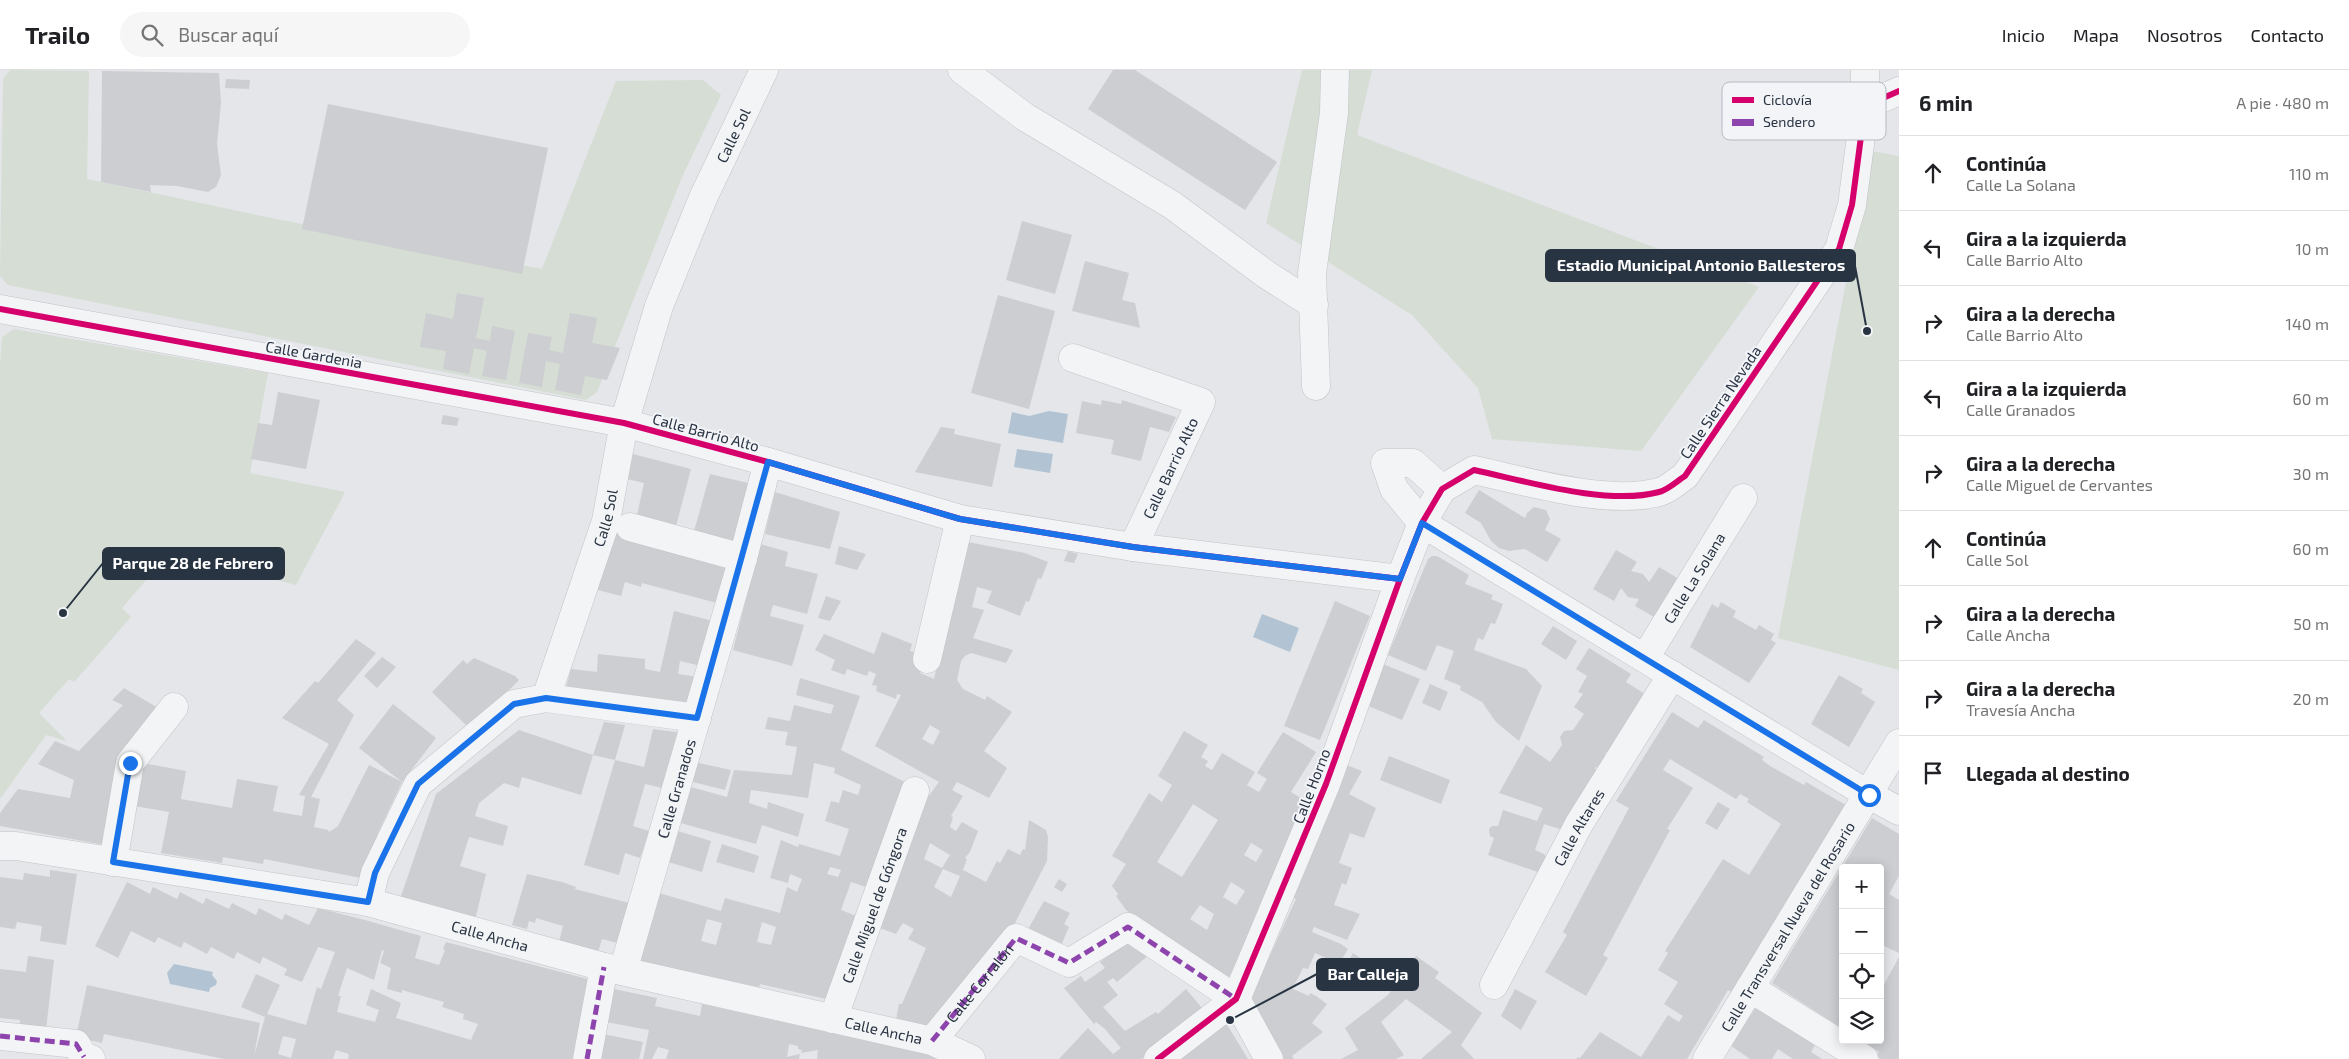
<!DOCTYPE html>
<html lang="es">
<meta charset="utf-8">
<style>
:root{--surface:#fff;--page:#f6f6f6;--text:#202124;--muted:#757577;--line:#e0e0e0}
body{margin:0;font-family:"Exo 2",sans-serif;background:var(--page);color:var(--text)}
.controls{position:absolute;right:15px;bottom:15px;display:grid;overflow:hidden;border-radius:5px;box-shadow:0 2px 12px #0003}
.controls button{width:45px;height:45px;display:grid;place-items:center;padding:0;border:0;border-bottom:1px solid var(--line);background:var(--surface);color:var(--text);font:25px sans-serif}
.stop{position:absolute;width:15px;height:15px;margin:-11px;border:4px solid #1a73e8;border-radius:50%;background:#fff}
.stop.end{background:#1a73e8;border-color:#fff;box-shadow:0 1px 5px #0008}
.list{margin:0;padding:0;list-style:none}
h2{display:flex;justify-content:space-between;align-items:center;height:65px;margin:0;padding:0 20px;font-size:21px}
h2 small{font-size:16px;font-weight:400;color:var(--muted)}
.list li{display:grid;grid-template-columns:32px 1fr auto;gap:15px;align-items:center;box-sizing:border-box;height:75px;padding:0 20px;border-top:1px solid var(--line)}
.list b{display:block;font-size:19px;white-space:nowrap}
.list p{margin:0;font-size:16px;white-space:nowrap;color:var(--muted)}
.list em{font-size:16px;font-style:normal;color:var(--muted)}
.icon{flex:none;width:28px;height:28px;fill:none;stroke:currentColor;stroke-width:2;stroke-linecap:round;stroke-linejoin:round}
.map{position:relative;flex:none;width:1899px;height:989px;overflow:hidden}
header{display:flex;align-items:center;gap:30px;box-sizing:border-box;height:70px;padding:0 25px;background:var(--surface);border-bottom:1px solid var(--line)}
header strong{font-size:24px}
nav{display:flex;gap:28px;margin-inline-start:auto;font-size:18px}
.search{width:350px;height:45px;background:var(--page);display:flex;align-items:center;gap:12px;box-sizing:border-box;padding:0 18px;border-radius:28px;color:var(--muted);font-size:19px}
main{display:flex}
aside{flex:1;background:var(--surface)}
.map>svg:first-child{display:block}
</style>
<header>
<strong>Trailo</strong>
<div class="search"><svg class="icon" aria-label="search" viewBox="0 0 24 24"><circle cx="10" cy="10" r="6"/><path d="M15 15l6 6"/></svg>Buscar aquí</div>
<nav><a>Inicio</a><a>Mapa</a><a>Nosotros</a><a>Contacto</a></nav>
</header>
<main>
<div class="map">
<svg width="1899" height="989" viewBox="0 0 1899 989">
<rect width="100%" height="100%" fill="#e4e6e9"/>
<g fill="#d5ddd4">
<polygon points="10,0 89,1 87,109 276,149 542,199 616,11 703,10 721,25 682,107 597,322 586,330 8,215 0,206 3,9"/>
<polygon points="1302,0 1372,0 1357,65 1759,217 1641,381 1492,369 1478,318 1412,245 1266,153"/>
<polygon points="1871,81 1899,86 1899,600 1778,568"/>
<polygon points="14,259 268,303 250,403 345,422 296,515 170,482 122,538 131,547 74,612 69,609 39,643 67,671 46,665 0,729 0,293 2,267"/>
</g>
<g fill="#b2c4d4">
<polygon points="1049,341 1068,344 1063,373 1008,363 1012,342 1029,346"/>
<polygon points="1017,379 1053,384 1050,403 1014,397"/>
<polygon points="1262,544 1299,558 1290,582 1253,567"/>
<polygon points="174,894 213,902 212,905 217,911 216,915 210,918 209,922 170,914 167,903"/>
</g>
<g fill="#ccced1" fill-rule="evenodd">
<polygon points="1113,0 1135,0 1277,92 1245,140 1088,39"/>
<polygon points="102,1 219,3 221,33 217,74 221,105 216,117 208,122 177,116 150,115 151,122 101,112"/>
<polygon points="226,9 250,10 249,19 225,18"/>
<polygon points="328,34 548,78 522,204 302,159"/>
<polygon points="1022,151 1072,165 1055,224 1006,210"/>
<polygon points="1085,191 1129,203 1122,230 1135,233 1140,258 1072,241"/>
<polygon points="457,223 484,228 476,268 490,271 492,256 515,261 506,310 482,306 487,281 474,278 469,304 443,299 446,281 420,277 426,243 453,249"/>
<polygon points="998,225 1055,241 1029,339 971,323"/>
<polygon points="570,243 597,248 592,273 620,278 607,310 585,306 581,325 555,320 560,294 546,291 542,317 519,313 528,263 552,267 549,280 563,283"/>
<polygon points="278,322 320,330 306,399 251,389 258,353 272,355"/>
<polygon points="1102,330 1121,334 1122,330 1176,347 1169,362 1150,357 1141,391 1111,384 1114,370 1076,363 1082,331 1101,335"/>
<polygon points="443,345 459,348 457,356 441,354"/>
<polygon points="941,357 955,359 954,364 1001,374 992,417 915,402"/>
<polygon points="633,384 691,399 675,460 636,450 644,413 627,409"/>
<polygon points="710,404 748,413 732,475 693,465"/>
<polygon points="1479,420 1525,448 1527,443 1534,437 1546,440 1550,449 1545,460 1561,469 1547,492 1525,479 1509,481 1499,478 1491,471 1481,453 1465,443"/>
<polygon points="775,422 840,442 830,479 765,464"/>
<polygon points="618,463 728,492 717,533 642,513 641,517 625,512 621,526 594,519 608,470"/>
<path d="M968,472l57,11 23,9 -7,17 -3,-1 -9,24 -3,-1 -6,15 -33,-13 5,-12 -15,-4 -5,20 12,3 -11,28 40,12 -7,13 -35,-10 -6,3 -4,5 -4,19 6,9 22,11 2,-4 25,16 -28,39 23,17 -18,30 -32,-16 -5,8 11,6 -12,20 2,1 -3,10 6,4 6,-9 16,9 -8,21 -5,6 2,1 -4,11 23,12 11,-21 3,2 8,-14 12,6 3,-6 2,1 4,-30 17,10 2,7 -1,24 -33,64 -84,104 -34,-9 3,-16h3l24,-56 -18,-9 6,-10 -11,-6 -7,11 -19,-7 48,-126 14,-19 -64,-36 26,-51 -4,-1 -1,5 -20,-8 1,-5 -5,-1 4,-11 -7,-3 -2,5 -20,-7 -2,6 -14,-5 4,-10 -20,-10 9,-16 50,20 8,-22 30,12 -2,7 16,5 -6,17 14,6zM930,655l10,6 -7,14 -11,-6zM930,773l20,12 -8,13 -18,-9zM943,799l17,7 -9,21 -17,-10z"/>
<polygon points="760,474 788,482 785,496 818,504 807,544 773,535 770,546 804,555 792,596 733,580"/>
<polygon points="839,476 866,484 857,500 835,494"/>
<polygon points="1616,480 1637,492 1631,501 1643,504 1649,512 1659,497 1679,509 1656,548 1635,536 1639,529 1628,527 1621,518 1614,531 1593,519"/>
<polygon points="1068,481 1078,484 1074,493 1064,491"/>
<polygon points="1432,486 1437,486 1469,505 1465,514 1493,525 1491,529 1503,534 1495,554 1491,553 1483,570 1478,568 1474,580 1526,599 1542,616 1519,671 1496,652 1482,632 1460,620 1461,616 1444,609 1454,581 1437,575 1426,601 1388,585 1428,489"/>
<polygon points="826,526 841,531 830,551 818,548"/>
<polygon points="1335,531 1370,546 1320,670 1284,656"/>
<polygon points="1721,532 1736,541 1733,547 1756,560 1759,555 1774,564 1771,570 1776,573 1749,613 1690,577 1712,534 1718,538"/>
<polygon points="674,541 713,551 701,596 680,591 678,604 698,607 689,637 641,632 642,627 566,618 571,599 597,602 598,584 645,589 645,599 660,602"/>
<polygon points="1553,556 1577,571 1566,590 1541,574"/>
<polygon points="356,569 376,583 337,630 354,645 311,727 320,729 314,757 328,760 329,762 338,756 369,695 402,712 377,765 380,767 361,808 264,789 263,794 223,787 222,793 161,783 169,742 135,736 143,693 186,701 181,729 232,738 237,709 278,716 273,741 302,746 305,726 299,725 329,674 282,648 315,611 318,613"/>
<polygon points="1589,578 1631,604 1626,612 1648,626 1610,686 1605,682 1606,689 1600,696 1594,698 1600,702 1566,761 1544,754 1535,780 1544,784 1548,789 1544,798 1538,802 1488,785 1494,768 1490,766 1489,759 1492,756 1498,756 1503,740 1537,751 1543,738 1499,723 1526,675 1550,692 1562,675 1560,667 1564,661 1573,660 1584,644 1574,637 1583,624 1578,622 1587,606 1576,599"/>
<polygon points="382,587 396,597 377,618 364,606"/>
<polygon points="474,588 515,606 519,610 470,659 432,622 463,590 467,594"/>
<polygon points="1383,594 1420,609 1402,650 1366,635"/>
<polygon points="1839,605 1863,619 1861,623 1875,632 1849,677 1811,654"/>
<path d="M800,608l60,18 -19,54 64,32 -39,105 -15,-5 -10,28 15,6 -30,83 -66,-15 -1,3 -119,-26 19,-68 62,18 4,-13 55,15 7,-26 10,5 5,-13 -12,-5 -2,9 -18,-5 11,-38 17,7 1,-3 41,12 9,-27 -24,-8 6,-20 8,2 4,-13 15,5 3,-10 -27,-12 1,-5 -21,-5 -6,35 -57,-8 -2,13 18,6 1,-7 36,12 -6,23 -36,-12 -6,19 -79,-22 10,-36 40,11 7,-27 58,5 5,-28 -12,-2 3,-13 -23,-3 3,-12 22,4 4,-16 37,9 3,-9 -38,-10zM830,797l11,3 -3,7 -11,-3zM707,849l15,4 -6,22 -15,-4zM762,852l14,5 -5,18 -14,-3z"/>
<polygon points="1430,614 1448,622 1440,641 1422,633"/>
<polygon points="124,618 160,639 105,775 0,756 0,743 18,719 70,728 74,710 38,694 55,671 79,681 123,635 112,630"/>
<polygon points="393,634 436,668 402,712 359,678"/>
<polygon points="1672,642 1698,658 1704,650 1764,687 1762,690 1770,696 1804,715 1806,712 1851,738 1736,925 1728,920 1687,989 1576,989 1578,987 1580,988 1600,962 1641,987 1668,945 1679,952 1683,946 1664,934 1678,912 1658,900 1668,883 1665,881 1723,789 1749,805 1781,754 1747,732 1749,729 1740,724 1736,729 1670,689 1663,700 1693,718 1667,759 1670,760 1603,885 1608,888 1586,926 1545,902 1567,865 1563,862 1629,738 1616,731"/>
<polygon points="604,652 625,655 615,690 644,697 653,659 690,664 680,705 666,702 662,718 645,714 633,756 649,761 640,788 625,783 619,805 584,795 615,690 593,685"/>
<polygon points="519,660 593,685 581,725 522,707 519,718 504,713 479,733 475,746 508,756 503,776 469,767 460,796 486,804 475,850 399,832 436,724"/>
<path d="M1184,661l24,14 -7,12 7,4 -3,5 7,4 10,-17 33,19 -8,13 12,7 8,-13 -10,-6 26,-41 33,20 -25,40 13,8 -54,131 -24,53 -100,-74 -10,-14 2,-2 -6,-8 14,-22 -14,-8 37,-63 13,9 10,-17 -14,-9zM1193,734l25,16 -36,57 -25,-15zM1251,773l12,7 -7,12 -12,-7zM1231,812l14,9 -9,14 -13,-8zM1200,835l14,9 -7,16 -17,-11z"/>
<polygon points="1389,686 1450,710 1441,734 1380,710"/>
<polygon points="694,692 731,700 725,720 689,711"/>
<polygon points="1341,693 1362,701 1349,724 1376,738 1364,768 1350,763 1339,793 1352,798 1346,815 1342,813 1334,835 1360,844 1347,870 1314,857 1312,862 1341,874 1348,879 1339,894 1315,883 1308,899 1303,898 1294,916 1291,918 1309,926 1310,923 1316,926 1327,934 1312,953 1323,962 1292,986 1294,989 1275,989 1244,930 1260,907 1296,829 1285,824"/>
<polygon points="1718,732 1730,739 1717,760 1705,753"/>
<polygon points="1872,748 1899,764 1899,806 1889,824 1899,830 1899,883 1880,874 1880,798 1843,798 1843,959 1772,913"/>
<polygon points="674,760 711,771 702,802 665,791"/>
<polygon points="722,774 759,786 754,803 716,792"/>
<polygon points="50,800 77,804 66,875 40,871 42,856 17,852 15,859 0,857 0,807 23,810 24,803 50,807"/>
<polygon points="527,804 562,812 576,817 575,819 629,833 617,873 602,869 598,882 559,872 563,856 536,848 535,853 529,851 527,859 512,855"/>
<polygon points="1059,809 1067,814 1062,822 1054,817"/>
<path d="M127,812l23,12 3,-7 24,12 3,-7 23,12 3,-6 23,11 3,-6 24,12 3,-7 23,12 3,-6 24,11 9,-17 47,12 56,16 -6,22 24,7 6,-15 -2,-1 3,-7 153,40 -18,77h-233l1,-5 -13,-4 -3,9h-109l-120,-25 -2,9 -26,-6 11,-52 173,38 -6,33 11,-39 -24,-10 15,-33 24,11 -13,29 39,11 11,-38 4,2 14,-37 -17,-5 -16,35 -18,-7 3,-6 -24,-12 -3,7 -23,-12 -3,7 -23,-12 -4,7 -23,-12 -3,6 -23,-11 -3,6 -24,-12 -13,27 -23,-12zM382,880l2,1 -4,12 11,5 -4,21 15,4v-3l42,12 -2,5 22,7 -1,5 15,5 -7,16 -75,-22 5,-15 -30,-14 -5,16 13,5 -4,12 -38,-10 4,-16h-3l9,-28 27,12zM283,966l13,3 -5,19 -13,-4z"/>
<polygon points="1044,831 1070,843 1064,854 1069,857 1060,878 1027,861"/>
<polygon points="1126,873 1150,884 1117,912 1113,908 1107,912 1118,925 1103,937 1125,961 1156,942 1158,944 1186,919 1207,944 1141,989 1059,989 1088,958 1113,984 1121,978 1105,959 1096,952 1094,954 1064,918 1081,906 1085,912 1105,898 1100,892"/>
<polygon points="1353,883 1372,896 1364,910 1345,898"/>
<polygon points="28,886 54,890 46,960 20,958 20,950 0,948 0,899 26,902"/>
<polygon points="1416,886 1439,902 1435,908 1482,943 1461,975 1474,989 1421,989 1452,962 1406,929 1381,952 1404,985 1396,989 1341,989 1358,980 1345,958 1388,925"/>
<polygon points="1899,887 1899,989 1881,989 1877,986 1879,982 1861,970 1880,970 1880,922"/>
<polygon points="614,919 657,928 655,936 700,946 702,934 948,989 817,989 818,980 801,983 802,980 798,979 798,976 789,974 787,987 800,984 799,989 666,989 669,980 658,977 652,989 643,989 649,960 606,952"/>
<polygon points="1515,919 1537,931 1521,960 1501,946"/>
<polygon points="1756,937 1815,975 1811,982 1822,989 1793,989 1778,979 1772,989 1750,989 1731,976"/>
<polygon points="1226,953 1248,989 1169,989"/>
<polygon points="603,964 643,972 639,989 598,989"/>
</g>
<g fill="none" stroke-linecap="round" stroke-linejoin="round">
<defs>
<g id="minor">
<polyline points="962,0 1025,47 1172,135 1267,205 1314,235"/>
<polyline points="1865,0 1865,36"/>
<polyline points="0,239 624,353 768,392 960,449 1133,477 1400,509"/>
<polyline points="1073,288 1201,332 1133,477"/>
<polyline points="1316,316 1312,203 1334,43 1335,0"/>
<polyline points="1442,419 1413,393 1385,393 1394,419 1422,453 1869,725 1899,741"/>
<polyline points="630,457 743,488"/>
<path id="s1" d="M1645,588l98,-160"/>
<polyline points="927,589 960,449"/>
<polyline points="546,628 697,648"/>
<path id="s2" d="M0,776h16l352,56 236,65 328,74 39,18"/>
<polyline points="113,792 130,693 174,637"/>
<path id="s3" d="M368,832l7,-29 43,-89 96,-80 32,-6 60,-177 18,-98 35,-117 44,-108 61,-128"/>
<path id="s4" d="M623,901l120,-413 25,-96"/>
<path id="s5" d="M1494,915l85,-161 93,-149"/>
<polyline points="1750,918 1864,989"/>
<path id="s6" d="M833,949l82,-228"/>
<polyline points="0,966 76,974 84,987 91,989"/>
<polyline points="932,971 1016,868 1069,893 1128,857 1236,929 1269,989"/>
<polyline points="587,989 604,897"/>
<path d="M1158,989l78,-60 90,-215 74,-205 22,-56 20,-34 32,-19c52,11 133,36 185,22 9,-2 18,-11 26,-16l154,-227 13,-44 13,-99 34,-15"/>
<path id="s7" d="M1707,989l192,-316"/>
</g>
</defs>
<use href="#minor" stroke="#c2c4c7" stroke-width="29"/>
<use href="#minor" stroke="#f3f4f6" stroke-width="28"/>
<g stroke="#8e44ad" stroke-width="5" stroke-dasharray="10 5" stroke-linecap="butt">
<polyline points="0,966 76,974 84,987"/>
<path id="s8" d="M932,971l84,-103 53,25 59,-36 108,72"/>
<polyline points="587,989 604,897"/>
</g>
<defs>
<g id="cycleway">
<polyline points="0,239 624,353 768,392 960,449 1133,477 1400,509"/>
<path d="M1158,989l78,-60 90,-215 74,-205 22,-56 20,-34 32,-19c52,11 133,36 185,22 9,-2 18,-11 26,-16l154,-227 13,-44 13,-99 34,-15"/>
</g>
</defs>
<use href="#cycleway" stroke="#f2f4f8" stroke-width="9"/>
<use href="#cycleway" stroke="#d6006c" stroke-width="6"/>
</g>
<g fill="none" stroke-linecap="round" stroke-linejoin="round">
<polyline stroke="#1a73e8" stroke-width="6" points="130,693 113,792 368,832 375,803 418,714 514,634 546,628 697,648 768,392 960,449 1133,477 1400,509 1422,453 1869,725"/>
</g>
<g text-anchor="middle" dominant-baseline="central" stroke-width="4" stroke-linejoin="round" paint-order="stroke">
<g font-size="15" fill="#293443" stroke="#f2f4f8">
<text stroke="none"><textPath href="#s3" startOffset="881">Calle Sol</textPath></text>
<text transform="translate(314 284) rotate(10)">Calle Gardenia</text>
<text transform="translate(1720 332) rotate(-56)">Calle Sierra Nevada</text>
<text transform="translate(706 362) rotate(15)">Calle Barrio Alto</text>
<text transform="translate(1170 398) rotate(-65)">Calle Barrio Alto</text>
<text stroke="none"><textPath href="#s3" startOffset="476">Calle Sol</textPath></text>
<text stroke="none"><textPath href="#s1" startOffset="94">Calle La Solana</textPath></text>
<text transform="translate(1311 716) rotate(-69)">Calle Horno</text>
<text stroke="none"><textPath href="#s4" startOffset="190">Calle Granados</textPath></text>
<text stroke="none"><textPath href="#s5" startOffset="179">Calle Altares</textPath></text>
<text stroke="none"><textPath href="#s6" startOffset="121">Calle Miguel de Góngora</textPath></text>
<text stroke="none"><textPath href="#s7" startOffset="155">Calle Transversal Nueva del Rosario</textPath></text>
<text stroke="none"><textPath href="#s2" startOffset="499">Calle Ancha</textPath></text>
<text stroke="none"><textPath href="#s8" startOffset="75">Calle Corralón</textPath></text>
<text stroke="none"><textPath href="#s2" startOffset="904">Calle Ancha</textPath></text>
</g>
</g>
<rect x="1722" y="12" width="164" height="58" rx="8" fill="#f2f4f8" stroke="#b6bac2" stroke-width="1"/>
<rect x="1732" y="27" width="22" height="6" fill="#d6006c"/>
<rect x="1732" y="49" width="22" height="7" fill="#8e44ad"/>
<g font-size="14" fill="#293443">
<text x="1763" y="35">Ciclovía</text>
<text x="1763" y="57">Sendero</text>
</g>
<path fill="none" stroke="#293443" stroke-width="2" d="M1867 261L1855 196M63 543L103 493M1230 950L1317 904"/>
<g fill="#293443" stroke="#f2f4f8" stroke-width="2">
<circle cx="1867" cy="261" r="5"/>
<circle cx="63" cy="543" r="5"/>
<circle cx="1230" cy="950" r="5"/>
</g>
<g fill="#293443" stroke="#293443" stroke-width="2">
<rect x="1546" y="180" width="309" height="31" rx="5"/>
<rect x="103" y="478" width="181" height="31" rx="5"/>
<rect x="1317" y="889" width="101" height="31" rx="5"/>
</g>
<g font-size="16" text-anchor="middle" font-weight="bold" fill="#fff">
<text x="1701" y="201">Estadio Municipal Antonio Ballesteros</text>
<text x="193" y="499">Parque 28 de Febrero</text>
<text x="1368" y="910">Bar Calleja</text>
</g>
</svg>
<div class="controls">
<button>+</button>
<button>−</button>
<button><svg class="icon" aria-label="locate" viewBox="0 0 24 24"><circle cx="12" cy="12" r="6"/><path d="M12 2v4M12 18v4M2 12h4M18 12h4"/></svg></button>
<button><svg class="icon" aria-label="layers" viewBox="0 0 24 24"><path d="M12 4l9 5-9 5-9-5zM3 14l9 5 9-5"/></svg></button>
</div>
<div class="stop" style="left:1869px;top:725px"></div>
<div class="stop end" style="left:130px;top:693px"></div>
</div>
<aside>
<h2>6 min<small>A pie · 480 m</small></h2>
<ul class="list">
<li><svg class="icon" aria-label="ahead" viewBox="0 0 24 24"><path d="M12 20V5M6 11l6-6 6 6"/></svg><div><b>Continúa</b><p>Calle La Solana</p></div><em>110 m</em></li>
<li><svg class="icon" aria-label="left" viewBox="0 0 24 24"><path d="M17 20v-9H6M10 6l-5 5 5 5"/></svg><div><b>Gira a la izquierda</b><p>Calle Barrio Alto</p></div><em>10 m</em></li>
<li><svg class="icon" aria-label="right" viewBox="0 0 24 24"><path d="M7 20v-9h11M14 6l5 5-5 5"/></svg><div><b>Gira a la derecha</b><p>Calle Barrio Alto</p></div><em>140 m</em></li>
<li><svg class="icon" aria-label="left" viewBox="0 0 24 24"><path d="M17 20v-9H6M10 6l-5 5 5 5"/></svg><div><b>Gira a la izquierda</b><p>Calle Granados</p></div><em>60 m</em></li>
<li><svg class="icon" aria-label="right" viewBox="0 0 24 24"><path d="M7 20v-9h11M14 6l5 5-5 5"/></svg><div><b>Gira a la derecha</b><p>Calle Miguel de Cervantes</p></div><em>30 m</em></li>
<li><svg class="icon" aria-label="ahead" viewBox="0 0 24 24"><path d="M12 20V5M6 11l6-6 6 6"/></svg><div><b>Continúa</b><p>Calle Sol</p></div><em>60 m</em></li>
<li><svg class="icon" aria-label="right" viewBox="0 0 24 24"><path d="M7 20v-9h11M14 6l5 5-5 5"/></svg><div><b>Gira a la derecha</b><p>Calle Ancha</p></div><em>50 m</em></li>
<li><svg class="icon" aria-label="right" viewBox="0 0 24 24"><path d="M7 20v-9h11M14 6l5 5-5 5"/></svg><div><b>Gira a la derecha</b><p>Travesía Ancha</p></div><em>20 m</em></li>
<li><svg class="icon" aria-label="arrive" viewBox="0 0 24 24"><path d="M6 21V4h12l-3 4 3 4H6"/></svg><div><b>Llegada al destino</b></div></li>
</ul>
</aside>
</main>
